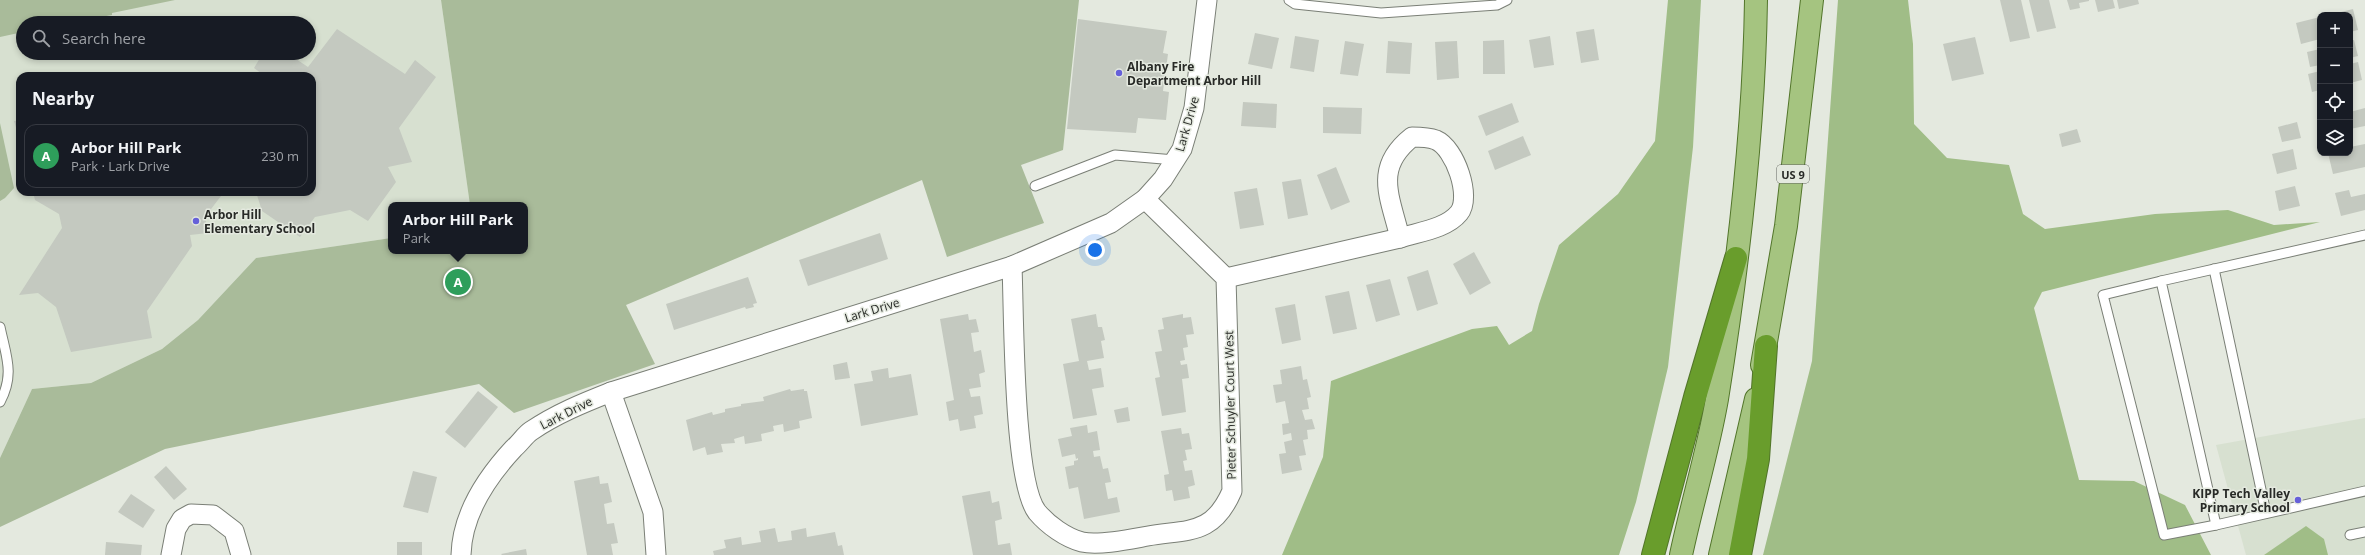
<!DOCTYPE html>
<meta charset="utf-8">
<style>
:root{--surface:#171b24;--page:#20242c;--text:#f1f3f6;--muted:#9ea1a6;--line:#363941;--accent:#6660d9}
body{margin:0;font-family:"Open Sans",sans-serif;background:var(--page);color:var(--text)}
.controls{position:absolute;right:12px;top:12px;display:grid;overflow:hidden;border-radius:8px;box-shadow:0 2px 6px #0003}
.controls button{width:36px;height:36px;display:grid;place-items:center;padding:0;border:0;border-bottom:1px solid var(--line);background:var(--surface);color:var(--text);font:20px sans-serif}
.you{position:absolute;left:1095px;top:250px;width:14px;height:14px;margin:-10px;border:3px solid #fff;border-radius:50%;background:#1a73e8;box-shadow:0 0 0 6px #1a73e833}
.badge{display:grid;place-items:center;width:26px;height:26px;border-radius:50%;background:var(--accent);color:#fff;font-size:13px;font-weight:700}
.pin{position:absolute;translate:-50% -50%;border:2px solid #fff;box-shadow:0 1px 4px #0006}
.popup{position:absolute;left:388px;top:202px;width:140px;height:52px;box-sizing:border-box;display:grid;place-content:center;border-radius:8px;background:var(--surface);filter:drop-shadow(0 1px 3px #0005);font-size:13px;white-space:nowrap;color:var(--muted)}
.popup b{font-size:15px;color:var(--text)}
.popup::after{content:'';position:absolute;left:50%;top:100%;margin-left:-8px;border:8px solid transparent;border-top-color:var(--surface)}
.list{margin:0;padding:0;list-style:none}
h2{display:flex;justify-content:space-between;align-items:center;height:52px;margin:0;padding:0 16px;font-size:17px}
h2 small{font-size:13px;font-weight:400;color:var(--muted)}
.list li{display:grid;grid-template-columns:26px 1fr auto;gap:12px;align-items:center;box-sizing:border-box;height:64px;margin:0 8px 8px;padding:0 8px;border:1px solid var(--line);border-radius:12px}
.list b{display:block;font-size:15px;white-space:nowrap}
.list p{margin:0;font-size:13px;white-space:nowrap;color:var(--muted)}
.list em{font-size:13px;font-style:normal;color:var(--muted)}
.icon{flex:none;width:22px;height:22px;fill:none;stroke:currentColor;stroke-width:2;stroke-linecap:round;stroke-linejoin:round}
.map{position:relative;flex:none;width:2365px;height:555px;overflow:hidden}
.search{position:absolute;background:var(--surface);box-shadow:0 2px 6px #0003;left:16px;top:16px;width:300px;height:44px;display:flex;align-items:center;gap:10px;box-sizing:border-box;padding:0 14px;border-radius:22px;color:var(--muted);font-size:15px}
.panel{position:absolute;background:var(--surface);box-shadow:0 2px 6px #0003;left:16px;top:72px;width:300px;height:124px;border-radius:12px}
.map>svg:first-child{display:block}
</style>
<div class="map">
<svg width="2365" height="555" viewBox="0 0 2365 555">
<rect width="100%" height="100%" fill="#e4e9df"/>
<g fill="#d7e0d0" fill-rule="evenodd">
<path d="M0,0h441l29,205h-79v33l-135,20 -58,62 -36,29 -71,34 -59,6 -32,69zM23,23h286v30h-286zM20,76h292v116h-292z"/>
<polygon points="2365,418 2365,555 2246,555 2216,445"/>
</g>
<g fill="#a9bb9a">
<polygon points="0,0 175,0 112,13 112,15 68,23 23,23 23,32 0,37"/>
<polygon points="441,0 1079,0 1063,150 1021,165 1044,223 947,257 922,180 626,305 655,364 514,413 479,384 165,449 0,527 0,458 32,389 91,383 162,349 198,320 256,258 391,238 391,251 525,251 525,205 470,205"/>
<polygon points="0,123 14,188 5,198 0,201"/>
</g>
<g fill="#a0bd87">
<polygon points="1668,0 1701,0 1693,147 1668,367 1636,502 1619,555 1282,555 1323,457 1331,381 1472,329 1497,326 1509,345 1532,331 1539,304 1559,245 1618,194 1655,141"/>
<polygon points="1838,0 1908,0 1913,44 1914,124 1947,158 2009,165 2023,214 2045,229 2155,214 2228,210 2274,225 2320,222 2042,292 2034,308 2079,480 2134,481 2185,505 2211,555 1763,555 1812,361"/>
<polygon points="2306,526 2324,539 2328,555 2264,555"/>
</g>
<g fill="#c4c9c0">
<polygon points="2000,0 2021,0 2030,38 2010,42"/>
<polygon points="2029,0 2049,0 2056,28 2037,32"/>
<polygon points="2067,0 2089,0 2089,1 2079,3 2080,8 2070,10"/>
<polygon points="2095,0 2113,0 2115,8 2098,12"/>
<polygon points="2117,0 2138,0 2139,4 2119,9"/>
<polygon points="2353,9 2358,30 2350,32 2350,15 2333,14"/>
<polygon points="2320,17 2320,39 2301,44 2296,23"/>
<polygon points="1078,19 1167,31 1163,53 1168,54 1163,91 1169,92 1166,120 1138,118 1136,133 1067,129"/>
<polygon points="337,29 405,74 415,60 436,77 399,128 412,162 388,167 396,182 368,221 350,210 315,217 300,237 262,211 256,192 312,192 312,76 265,76 254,68 263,53 287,53 308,67"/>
<polygon points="1594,29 1599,60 1581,63 1576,32"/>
<polygon points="1255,33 1279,38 1272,69 1248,64"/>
<polygon points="1295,36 1319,40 1314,72 1290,68"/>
<polygon points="1550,36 1554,65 1534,68 1529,40"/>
<polygon points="1975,37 1984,74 1952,81 1943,44"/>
<polygon points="1504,40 1505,74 1483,74 1483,41"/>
<polygon points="2354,40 2358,56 2350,58 2350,41"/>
<polygon points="1345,41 1364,44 1358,76 1340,74"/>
<polygon points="1388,41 1412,43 1410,74 1386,73"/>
<polygon points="1457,41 1459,78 1437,80 1435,42"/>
<polygon points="2320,49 2320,65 2310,67 2307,52"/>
<polygon points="2358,62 2362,80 2350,83 2350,64"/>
<polygon points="2320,71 2320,90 2312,92 2308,74"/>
<polygon points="1243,102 1277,104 1276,128 1241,126"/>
<polygon points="1512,103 1519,122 1486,136 1478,116"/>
<polygon points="1323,107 1362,108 1361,134 1323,133"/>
<polygon points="2365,108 2365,126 2350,129 2350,112"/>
<polygon points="20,120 20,141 14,121"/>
<polygon points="2297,122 2301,138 2282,142 2278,127"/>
<polygon points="2077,129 2081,142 2062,147 2059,134"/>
<polygon points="1523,136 1531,155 1495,170 1488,151"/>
<polygon points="2365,144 2365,167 2333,174 2328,153 2350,153 2350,147"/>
<polygon points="2293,149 2297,169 2277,174 2272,154"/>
<polygon points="1336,167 1350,202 1331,210 1317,175"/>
<polygon points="1301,179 1308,215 1288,219 1282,182"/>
<polygon points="2295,186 2300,206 2279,211 2275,191"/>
<polygon points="1257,188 1264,225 1240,229 1234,192"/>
<polygon points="2349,190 2351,197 2365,194 2365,210 2341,216 2335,193"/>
<polygon points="33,192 224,192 205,217 208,233 190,235 192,246 147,311 152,338 71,352 56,307 38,293 19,295 62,228 59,214 35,200"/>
<polygon points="880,233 888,259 808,286 799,260"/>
<polygon points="1474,252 1491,283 1470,295 1453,264"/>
<polygon points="1428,270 1438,304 1417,311 1407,277"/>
<polygon points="748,277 757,303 753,304 754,307 746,309 745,307 674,330 666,304"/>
<polygon points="1390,279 1400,315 1376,322 1366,285"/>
<polygon points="1349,291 1357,329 1333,334 1325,296"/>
<polygon points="1295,304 1301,340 1282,344 1275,308"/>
<polygon points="968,314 969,320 976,319 979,332 971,333 974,352 981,350 985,372 979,374 981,387 969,389 971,397 980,396 983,414 974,416 976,428 960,431 958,419 949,421 946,402 954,400 940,319"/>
<polygon points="1096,314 1098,327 1102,327 1105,340 1101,341 1104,358 1087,361 1089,370 1101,368 1104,387 1092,389 1097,415 1073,419 1063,364 1079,361 1071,319"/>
<polygon points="1183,314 1183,318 1191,317 1194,334 1186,335 1188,347 1183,348 1185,360 1180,361 1181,365 1187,364 1189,378 1182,379 1186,412 1162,416 1155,378 1160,377 1155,352 1162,351 1158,330 1164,329 1162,318"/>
<polygon points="847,362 850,378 835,380 833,365"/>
<polygon points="1301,366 1303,380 1307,379 1311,397 1307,398 1309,409 1302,410 1305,420 1312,419 1315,429 1307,430 1308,439 1303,440 1306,455 1299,456 1302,470 1282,474 1279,454 1286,453 1284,442 1292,440 1291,433 1283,435 1282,424 1289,423 1285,401 1276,403 1273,385 1282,384 1280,370"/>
<polygon points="888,368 889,378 911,374 918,415 861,426 854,384 873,381 871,371"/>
<polygon points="790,389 791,391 804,389 804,391 807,391 812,418 799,421 800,428 784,432 783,424 773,426 774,431 761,434 762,441 745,444 744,436 734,439 735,443 721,444 723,452 707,455 705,447 693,451 686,420 712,412 713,415 725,412 725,409 741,406 741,404 764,401 763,397"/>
<polygon points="478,391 498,407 465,448 445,432"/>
<polygon points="1128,407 1130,421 1117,423 1114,410"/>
<polygon points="1087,425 1088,433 1097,431 1100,450 1093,451 1094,457 1100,456 1103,469 1108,468 1111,482 1105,483 1108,499 1117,497 1120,512 1084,519 1078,487 1069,489 1065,467 1074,465 1074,461 1078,460 1078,458 1076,459 1075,454 1062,457 1058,439 1072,436 1070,428"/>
<polygon points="1181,428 1182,434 1189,433 1192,449 1185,450 1187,460 1183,461 1185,471 1192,470 1195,485 1188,487 1190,498 1174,501 1172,490 1166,491 1164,475 1169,474 1161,431"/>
<polygon points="166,466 187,489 174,500 154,477"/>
<polygon points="413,471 437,477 428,513 403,507"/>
<polygon points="599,476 600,484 608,483 612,502 604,504 607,524 614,523 618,543 611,544 613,555 587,555 574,481"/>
<polygon points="990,491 992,503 999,501 1002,519 995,521 998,545 1010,543 1012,555 973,555 962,496"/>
<polygon points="131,494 155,510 143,528 118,512"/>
<polygon points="775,528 778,542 792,540 791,531 806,528 807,537 835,532 838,546 842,545 844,555 714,555 713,551 726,548 724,540 741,537 742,545 761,542 759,531"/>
<polygon points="106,542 142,545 141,555 105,555"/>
<rect x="397" y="542" width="25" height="13"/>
<polygon points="526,549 527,555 502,555 501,554"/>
</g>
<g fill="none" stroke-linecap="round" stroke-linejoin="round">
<defs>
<g id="lane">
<polyline points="1289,0 1295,4 1381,13 1497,5 1507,0"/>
<polyline points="1035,186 1115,155 1175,160"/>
<polyline points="2365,235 2161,281 2216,525 2365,491"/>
<polyline points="2214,269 2266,513"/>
<polyline points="2161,281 2103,295 2164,535 2216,525"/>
<path d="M0,327c6,29 15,47 0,75"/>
<polyline points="2350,535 2365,532"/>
</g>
<g id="street">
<path d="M1412,137c8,0 16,0 24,3 19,8 36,57 23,73 -13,16 -41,19 -59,25 -10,-42 -27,-70 12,-101z"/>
<path d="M1012,266c2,47 1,215 25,246 11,13 29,26 45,30 17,4 49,-3 66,-6 42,-7 65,-1 84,-45l-6,-213 -81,-79"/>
<polyline points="1226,278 1400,238"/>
<polyline points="611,392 653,512 656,555"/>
<polyline points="171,555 176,529 182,519 191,514 213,515 234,531 241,555"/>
<path d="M461,555c1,-41 26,-78 53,-107 6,-5 11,-13 17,-17 25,-17 52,-28 80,-39l401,-126 99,-43 34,-24 18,-20 19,-30 12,-41 13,-108"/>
</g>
<g id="primary">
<polyline points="1762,365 1786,226 1812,0"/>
<path d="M1681,555c11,-52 27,-104 36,-156 21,-132 37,-265 39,-399"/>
<polyline points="1720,555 1756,399"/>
</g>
<g id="highway">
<polyline points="1653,555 1695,397 1736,258"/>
<polyline points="1740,555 1758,459 1766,346"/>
</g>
</defs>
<use href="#lane" stroke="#7a7f76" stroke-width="11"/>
<use href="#street" stroke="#7a7f76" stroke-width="21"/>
<use href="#primary" stroke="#52752a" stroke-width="24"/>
<use href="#highway" stroke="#52752a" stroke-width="24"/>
<use href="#lane" stroke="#fff" stroke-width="9"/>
<use href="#street" stroke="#fff" stroke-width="19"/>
<use href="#primary" stroke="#a5c480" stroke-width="22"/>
<use href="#highway" stroke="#699d2c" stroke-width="22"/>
</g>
<g fill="#6660d9" stroke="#e4e9df" stroke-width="1.5">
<circle cx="1119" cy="73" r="4"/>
<circle cx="196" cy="221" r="4"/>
<circle cx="2298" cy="500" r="4"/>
</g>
<g text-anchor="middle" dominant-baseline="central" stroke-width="3" stroke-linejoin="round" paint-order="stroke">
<rect fill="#e4e9df" stroke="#60635e" stroke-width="1" x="1777" y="165" width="32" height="18" rx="3"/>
<g font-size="11" font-weight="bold" fill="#282a27">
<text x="1793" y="174">US 9</text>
</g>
<g font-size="12" font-weight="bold" fill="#282a27" stroke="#e4e9df" text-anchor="start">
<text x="1127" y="66">Albany Fire<tspan x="1127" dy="14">Department Arbor Hill</tspan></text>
<text x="204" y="214">Arbor Hill<tspan x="204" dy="14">Elementary School</tspan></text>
<text x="2290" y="493" text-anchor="end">KIPP Tech Valley<tspan x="2290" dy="14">Primary School</tspan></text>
</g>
<g font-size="12" fill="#282a27" stroke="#e4e9df">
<text transform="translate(1187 124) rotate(-74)">Lark Drive</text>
<text transform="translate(872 310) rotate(-17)">Lark Drive</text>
<text transform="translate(1230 405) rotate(-91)">Pieter Schuyler Court West</text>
<text transform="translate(566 413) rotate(-27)">Lark Drive</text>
</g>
</g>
</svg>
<div class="controls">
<button>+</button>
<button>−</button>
<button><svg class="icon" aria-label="locate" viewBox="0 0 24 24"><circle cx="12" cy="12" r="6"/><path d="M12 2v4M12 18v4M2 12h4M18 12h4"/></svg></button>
<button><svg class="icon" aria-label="layers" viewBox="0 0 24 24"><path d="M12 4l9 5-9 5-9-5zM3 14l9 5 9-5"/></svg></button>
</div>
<div class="you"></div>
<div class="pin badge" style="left:458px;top:282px;background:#2e9e5b">A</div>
<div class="popup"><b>Arbor Hill Park</b>Park</div>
<div class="search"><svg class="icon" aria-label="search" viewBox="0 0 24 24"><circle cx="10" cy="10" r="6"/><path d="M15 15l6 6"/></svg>Search here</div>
<section class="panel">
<h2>Nearby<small></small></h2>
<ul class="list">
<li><span class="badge" style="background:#2e9e5b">A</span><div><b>Arbor Hill Park</b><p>Park · Lark Drive</p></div><em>230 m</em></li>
</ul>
</section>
</div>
